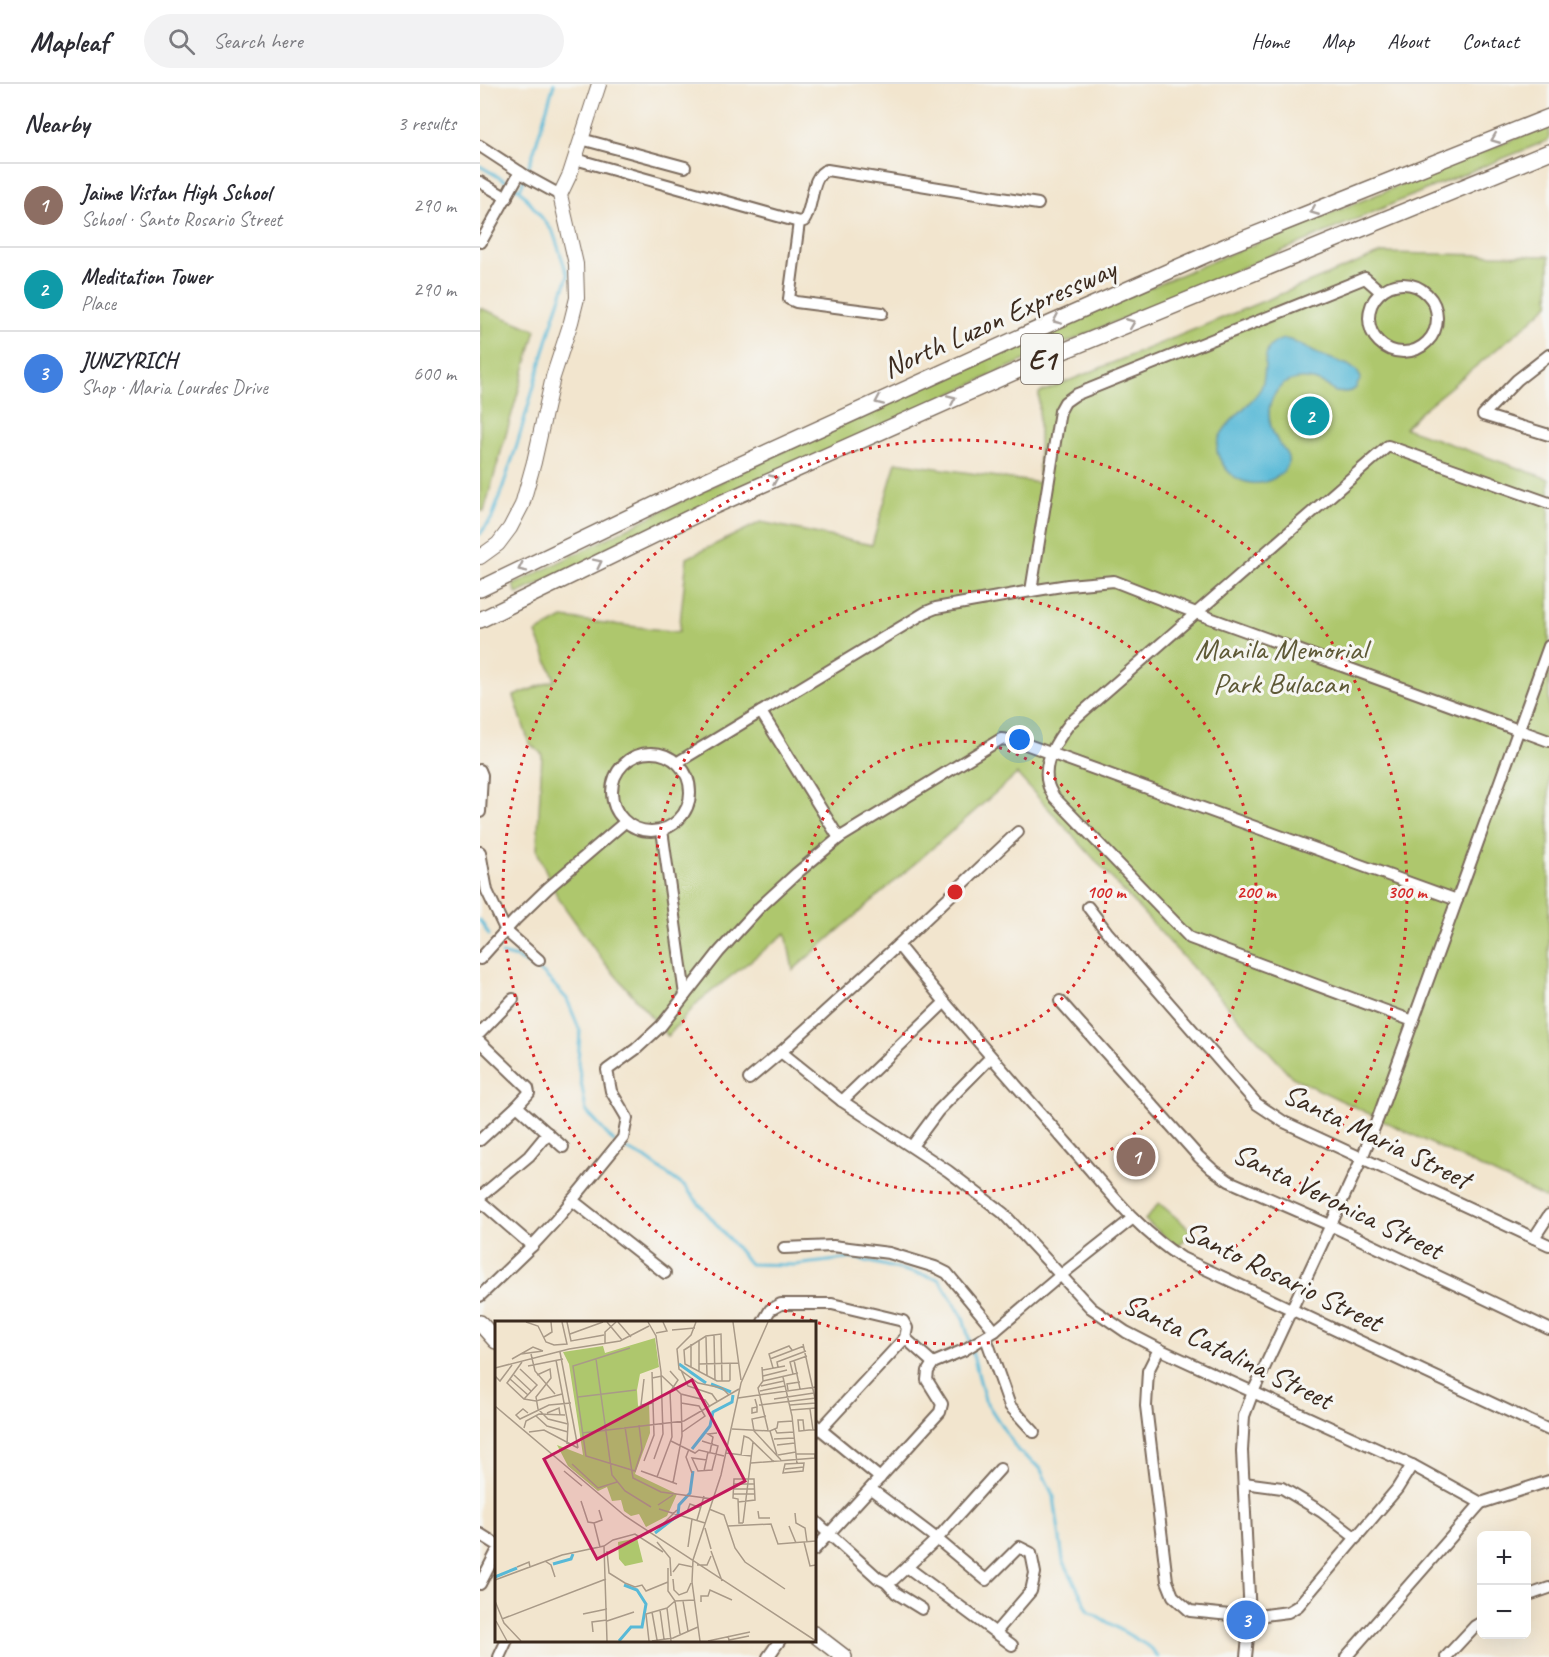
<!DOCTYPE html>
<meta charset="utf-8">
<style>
:root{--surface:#fff;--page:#f2f2f3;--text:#2b2b33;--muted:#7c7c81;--line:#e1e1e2;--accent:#111827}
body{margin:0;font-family:Caveat,sans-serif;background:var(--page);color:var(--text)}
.controls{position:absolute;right:18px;bottom:18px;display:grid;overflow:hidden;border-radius:9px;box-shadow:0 6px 24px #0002}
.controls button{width:54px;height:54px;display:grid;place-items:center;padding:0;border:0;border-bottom:2px solid var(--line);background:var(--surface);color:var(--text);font:30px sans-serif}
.you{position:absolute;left:540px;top:656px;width:21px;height:21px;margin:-15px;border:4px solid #fff;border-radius:50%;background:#1a73e8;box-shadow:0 0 0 9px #1a73e833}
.badge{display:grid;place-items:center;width:39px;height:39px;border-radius:50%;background:var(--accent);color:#fff;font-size:20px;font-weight:700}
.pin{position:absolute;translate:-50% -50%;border:3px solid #fff;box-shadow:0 2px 6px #0006}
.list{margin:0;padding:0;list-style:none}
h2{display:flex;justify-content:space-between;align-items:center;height:78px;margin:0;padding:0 24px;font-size:26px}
h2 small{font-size:20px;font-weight:400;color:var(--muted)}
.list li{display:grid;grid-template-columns:39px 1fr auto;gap:18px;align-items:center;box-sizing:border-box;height:84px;padding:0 24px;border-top:2px solid var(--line)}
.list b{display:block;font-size:22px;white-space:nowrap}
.list p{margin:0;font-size:20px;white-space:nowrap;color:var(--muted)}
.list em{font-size:20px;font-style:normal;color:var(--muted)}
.icon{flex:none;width:33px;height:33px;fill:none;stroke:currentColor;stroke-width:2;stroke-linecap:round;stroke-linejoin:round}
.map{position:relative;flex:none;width:1069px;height:1573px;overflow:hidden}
header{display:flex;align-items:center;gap:36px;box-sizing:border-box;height:84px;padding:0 30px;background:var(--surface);border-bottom:2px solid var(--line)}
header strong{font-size:28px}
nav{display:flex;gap:33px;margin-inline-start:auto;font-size:21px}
.search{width:420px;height:54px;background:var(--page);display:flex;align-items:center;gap:15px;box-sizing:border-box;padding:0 21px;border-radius:33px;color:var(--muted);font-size:22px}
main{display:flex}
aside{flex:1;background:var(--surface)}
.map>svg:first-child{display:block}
</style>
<header>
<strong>Mapleaf</strong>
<div class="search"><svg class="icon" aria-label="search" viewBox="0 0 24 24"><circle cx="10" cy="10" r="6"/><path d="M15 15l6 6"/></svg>Search here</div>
<nav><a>Home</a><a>Map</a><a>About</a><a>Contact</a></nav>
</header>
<main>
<aside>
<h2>Nearby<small>3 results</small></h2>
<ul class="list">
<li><span class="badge" style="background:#8d6e63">1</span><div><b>Jaime Vistan High School</b><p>School · Santo Rosario Street</p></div><em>290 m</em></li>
<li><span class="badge" style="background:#0f9aa8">2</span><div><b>Meditation Tower</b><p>Place</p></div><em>290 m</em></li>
<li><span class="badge" style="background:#3f7fe0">3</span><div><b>JUNZYRICH</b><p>Shop · Maria Lourdes Drive</p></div><em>600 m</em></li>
</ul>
</aside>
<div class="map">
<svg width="1069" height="1573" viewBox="0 0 1069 1573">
<rect width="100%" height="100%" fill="#f6f6f2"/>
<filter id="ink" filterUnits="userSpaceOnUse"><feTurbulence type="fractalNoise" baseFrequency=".0167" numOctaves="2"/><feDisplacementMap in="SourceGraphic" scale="12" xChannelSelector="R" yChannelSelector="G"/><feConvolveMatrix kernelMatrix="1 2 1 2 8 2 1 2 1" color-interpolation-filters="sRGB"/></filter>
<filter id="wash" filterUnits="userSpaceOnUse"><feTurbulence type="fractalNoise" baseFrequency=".008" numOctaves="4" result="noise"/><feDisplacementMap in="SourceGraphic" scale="24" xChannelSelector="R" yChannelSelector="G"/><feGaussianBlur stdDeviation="1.35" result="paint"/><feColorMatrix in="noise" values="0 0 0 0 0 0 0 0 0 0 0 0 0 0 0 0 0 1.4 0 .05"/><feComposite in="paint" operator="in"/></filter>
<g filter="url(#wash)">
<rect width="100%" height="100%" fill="#f2e5ce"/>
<g fill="#aec76d" stroke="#747846" stroke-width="1.5">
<polygon points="1069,41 1069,56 957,101 536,280 37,510 33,501 295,371 479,284 745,172"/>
<polygon points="901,169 1069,172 1069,220 1045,242 940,328 925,344 1069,395 1069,1106 1067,1115 812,993 537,690 313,886 306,849 218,918 188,952 123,877 78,814 57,767 62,670 49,659 34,612 75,596 56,549 83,534 199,548 207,474 281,438 392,461 416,378 559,399 559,309"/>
<polygon points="0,224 56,246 4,427 0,426"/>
<polygon points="679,1119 712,1147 698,1163 665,1136"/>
</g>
<path fill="#58b9d7" stroke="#4a727a" stroke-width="1.5" d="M804,255l6,1 28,14 30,11 9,6 4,7 -6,11c-5,3 -16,5 -22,2 -2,-2 -4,-5 -7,-6 -19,-10 -41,-9 -52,10 -9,16 -5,32 4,47 3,5 9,10 10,16 3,17 -24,27 -37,25 -14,-2 -22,-9 -29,-20 -2,-4 -5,-8 -5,-13 -2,-23 34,-43 44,-62 9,-19 -5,-42 23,-49z"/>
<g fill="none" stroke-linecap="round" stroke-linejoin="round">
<g stroke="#58b9d7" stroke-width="3">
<polyline points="0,82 29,99"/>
<polyline points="40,106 53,70 74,0"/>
<polyline points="0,450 12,434 36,364 74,233 88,192 73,148 40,106 35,103"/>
<polyline points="0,836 9,851"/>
<polyline points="22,870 37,874 64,890 87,915 100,947 98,979 106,1027 134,1058"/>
<polyline points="139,1062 165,1074 205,1103 270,1180 315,1181 374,1174 459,1195 483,1233 505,1316 538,1367 560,1384 574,1413 583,1476 609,1527 671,1564 678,1573"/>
</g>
</g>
</g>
<g filter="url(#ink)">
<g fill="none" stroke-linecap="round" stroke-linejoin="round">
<defs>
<g id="minor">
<polyline points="101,55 205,83"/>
<polyline points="0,62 49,94 80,111"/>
<path d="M95,75l224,63 5,-1c10,-14 6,-46 23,-51l211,34"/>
<polyline points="0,98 27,114"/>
<polyline points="319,138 309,215 316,218 402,229"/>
<polyline points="1,158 40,88"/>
<circle cx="923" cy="234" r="34"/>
<polyline points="1069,271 1037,296 1003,331 1069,351"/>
<polyline points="551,507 580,327 585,318 595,311 885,194 901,208"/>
<polyline points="281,628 359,754"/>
<circle cx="171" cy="708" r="39"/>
<polyline points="198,678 446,528 456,524 551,507 588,501 634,497 716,529 1069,657"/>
<polyline points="0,686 2,691 0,728"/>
<polyline points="182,746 205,911"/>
<polyline points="0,768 7,807 26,847 59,876"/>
<polyline points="608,823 627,848 777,1020 804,1038 1069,1161"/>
<path d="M418,861c56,70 115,137 174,204 34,38 66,82 110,109l367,172"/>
<polyline points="0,875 35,836 68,804 145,738"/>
<polyline points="580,917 719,1073 732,1085 749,1097 850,1141 1069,1245"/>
<path d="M933,937l-223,-83 -136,-141c-2,-4 -5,-8 -6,-13 -6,-22 9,-44 22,-61l318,-277 161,57"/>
<polyline points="0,949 33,915"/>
<polyline points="0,958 48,1004 49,1009 37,1022 0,1056"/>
<polyline points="301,968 362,1017 468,1087 523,1129 611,1224 646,1248 679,1265 932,1381 1001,1419"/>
<polyline points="269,995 301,968 418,861 538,748"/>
<polyline points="362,1017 464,919"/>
<polyline points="37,1022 83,1063"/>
<polyline points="432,1062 458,1027 511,973"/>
<polyline points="0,1113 49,1072 68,1049"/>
<polyline points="92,1116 185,1189"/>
<polyline points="0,1117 52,1162"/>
<polyline points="1054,1154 1069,1131"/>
<polyline points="304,1164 353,1162 409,1169 455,1183 467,1189 515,1247"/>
<polyline points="0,1212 52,1162 76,1136 143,1054 147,1034 131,1007 127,986 156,965 181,942 239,868 279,824 317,789 359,754 521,655 537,657 977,816"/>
<polyline points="283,1238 290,1226 301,1220 352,1220 423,1237 427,1244 425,1254 341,1345"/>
<polyline points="425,1254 453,1279"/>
<polyline points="506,1254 530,1322 554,1348"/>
<polyline points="679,1265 668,1287 666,1322 687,1497 693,1512 710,1527 770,1533 808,1528 818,1522 917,1405 932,1381"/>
<polyline points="334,1340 400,1394"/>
<polyline points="764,1399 802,1404 842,1428 876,1454"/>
<polyline points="391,1405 457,1455 506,1496 539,1463 551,1469 555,1489 551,1507 516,1548"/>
<polyline points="334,1436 398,1494 406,1498 413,1496 457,1455 520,1385"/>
<polyline points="0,1450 16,1460"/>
<polyline points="334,1466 460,1328 462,1320 447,1296 448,1287 453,1279 484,1266 515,1247 581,1191 653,1134"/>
<polyline points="427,1483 532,1561"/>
<polyline points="406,1498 416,1509 442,1525"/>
<polyline points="0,1500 16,1469"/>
<polyline points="1046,1512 1069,1504"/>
<polyline points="19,1573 27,1556"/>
<polyline points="288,1573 300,1556"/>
<polyline points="766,1573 770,1533 762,1367 764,1332 773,1308 882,1074 898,1034 1069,562"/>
<polyline points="866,1573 1001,1419 1069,1397"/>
<polyline points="966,1573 995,1542 1002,1538"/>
</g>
<polyline id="major" points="0,473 18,460 30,444 42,421 54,378 73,293 91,238 97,214 96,180 80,111 90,90 119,0"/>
<g id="highway">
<polyline points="0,505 222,398 549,249 746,162 1069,33"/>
<polyline points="0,536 232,423 559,277 1069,68"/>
<polyline points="0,1239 16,1257"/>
<polyline points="334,1550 364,1573"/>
</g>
</defs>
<use href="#minor" stroke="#7b6b5c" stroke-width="14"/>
<use href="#major" stroke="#7b6b5c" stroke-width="16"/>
<use href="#highway" stroke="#7b6b5c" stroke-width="18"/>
<use href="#minor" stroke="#fff" stroke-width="10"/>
<use href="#major" stroke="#fff" stroke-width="14"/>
<use href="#highway" stroke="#fff" stroke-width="15"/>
</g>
<defs><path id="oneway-chevron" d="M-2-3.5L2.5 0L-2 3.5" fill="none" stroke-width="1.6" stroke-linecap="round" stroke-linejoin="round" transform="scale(1.5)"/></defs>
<g stroke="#a79f9a">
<use href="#oneway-chevron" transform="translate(1015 55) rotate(158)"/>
<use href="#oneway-chevron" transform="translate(834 127) rotate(158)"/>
<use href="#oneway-chevron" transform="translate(577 236) rotate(156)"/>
<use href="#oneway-chevron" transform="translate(651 239) rotate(-22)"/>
<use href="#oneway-chevron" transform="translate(472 315) rotate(-24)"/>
<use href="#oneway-chevron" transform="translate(399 317) rotate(156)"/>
<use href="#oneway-chevron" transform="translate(294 395) rotate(-24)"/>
<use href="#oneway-chevron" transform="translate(118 479) rotate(-26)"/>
<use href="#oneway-chevron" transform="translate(42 484) rotate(154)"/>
</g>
</g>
<g fill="none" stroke="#d62828" stroke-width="3" stroke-dasharray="3 6">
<circle cx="475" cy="808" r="151"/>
<circle cx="475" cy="808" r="301"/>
<circle cx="475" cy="808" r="452"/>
</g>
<g text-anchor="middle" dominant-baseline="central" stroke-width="6" stroke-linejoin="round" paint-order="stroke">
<rect fill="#f6f6f2" stroke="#73675e" stroke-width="1.5" x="541" y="250" width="42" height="50" rx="4.5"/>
<g font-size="28" font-weight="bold" fill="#3b2a1e">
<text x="562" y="275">E1</text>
</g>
<g font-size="30" fill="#3b2a1e" stroke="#f6f6f2">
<text transform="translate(519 234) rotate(-24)">North Luzon Expressway</text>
<text transform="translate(897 1052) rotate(26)">Santa Maria Street</text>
<text transform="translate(858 1117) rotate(26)">Santa Veronica Street</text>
<text transform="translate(803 1192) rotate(26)">Santo Rosario Street</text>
<text transform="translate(748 1267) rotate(26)">Santa Catalina Street</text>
</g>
<g font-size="30" fill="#5e5936" stroke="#f6f6f2">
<text x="801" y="565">Manila Memorial<tspan x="801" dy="34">Park Bulacan</tspan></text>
</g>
</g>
<g transform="translate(15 1237)">
<rect width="321" height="321" fill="#f2e5ce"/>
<path d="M160,17l4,29 -19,7 -3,16 1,16 11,-3 1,30 -15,41 42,20 -10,22 -21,11 -7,-13 -8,2 -7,-5 -3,-11 -9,1 -5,-14 -9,4 -30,-25 -11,-21 26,10 -14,-91 -6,-12 40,-6 2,7zM142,217l6,24 -18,4 -6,-7 -1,-17z" fill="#aec76d"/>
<path fill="none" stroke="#58b9d7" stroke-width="3" d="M184,43l27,19M216,63l20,8M197,128l18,-23 3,-14 19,-10 1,-7M183,193l1,-9 11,-12 3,-22M160,212l22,-17M58,243l18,-5 2,-5M0,256l22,-9M124,320l12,-14h11l4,-23 -9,-14 -13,-5"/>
<path fill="none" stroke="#a99a88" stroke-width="1.5" d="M31,1l12,4 8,16 8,3 13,-1 -5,-22M72,1l4,19 33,-6M112,1l15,18M123,1l13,15M153,1l8,14 5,36 2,62 -9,25M201,1l-5,13 -14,14 2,20 19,14 24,5 7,7M238,1l8,58M177,9l23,-2M161,12l11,-2 -4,-9M75,13l33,-12M219,14l1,45M49,16l8,-5 -1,-10M211,16l1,39M204,20v31M110,23v-12l11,-10M308,23l13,59M135,27l-57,18 13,90 49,15 7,-21 -3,-25M65,31l18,96M26,33l22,-3M36,33l4,17 20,23M17,38l21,-12 10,4M101,38l16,116 13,16 26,16M275,38l34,-13M61,39l12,64 -1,20M299,39l6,29M27,41l-15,21 17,16 12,2 26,-7M204,43l40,-1M33,45l35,-7M267,46l1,14 -5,7 10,42M283,46l-1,-5 29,-11M0,47l74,-19 51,-8 29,-15M196,47v-24M278,47l-4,-14 20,-8 3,4M25,48l17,16 -13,14M186,49l7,16 24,8 5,7M268,49l22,-4M298,53l-3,-12 17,-6M19,54l17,16M42,54l13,-6 1,9 -15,19 2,12 10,10 20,5M0,55l5,5 12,-16M268,55l24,-6M288,56l9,39 5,48M157,57l10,-2 19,18 24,6 5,7M15,58l18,16M149,58l-3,26 12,-2M227,60l-1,-47 -15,2 -22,14 1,14 32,17h12l1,-1v-16M268,60l35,-8M266,65l23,-5M293,69l-1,-6 13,-2M265,70l25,-5M83,76l58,-7M243,77l78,-11M260,78l2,7v6l-5,1v-5l5,-1M279,78l40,-6M186,82l18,3 6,10 -23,16M264,84l57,-7M295,84l26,-2M0,85l130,110 191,125M315,88l3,21M296,89l25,-2M33,92l-5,-4 -7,6 4,4 29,-14 22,-2M52,92l12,-5 1,7M41,95l11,10 21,6M271,95l-14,3 2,12 27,29M130,106l8,51 28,14 52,7M29,107l2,-7 13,-7 26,1M237,108l38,2 7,-3 1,-6 15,-1M280,108l2,4 17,-1M309,109l-1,-10h-5l1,11h1l9,-1h7M275,110l7,24M34,111l15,-2 34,18M87,112l102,-12 55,-32M254,117l25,24M279,118l20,-1M176,120l24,12 4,-3 25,6M207,120l16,5 -6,24 -14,1 -6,-13 15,2M282,124l18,-2M194,128l-3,8 6,16M215,131l3,-15 -5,-3 9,-1M231,132l25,3M246,134l3,-19 5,2M283,134l18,-3M149,140l10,-26 -2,-63M256,142l64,-5v-4h-19M309,142l-1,8 -20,2 2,-9zM77,143l26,24 19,-6M290,148l19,-2M69,150l18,15M146,150l36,13M209,150l4,-19M162,156l15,-40 -2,-45 8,-12 -8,-9M178,162l9,-47 -1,-42M239,163h20M238,168h21M238,173h22M86,180l7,21 6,1 6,24M243,181l17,-2 -1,-21h-20l-1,19 5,1 1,24h4M163,184l15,-10M164,188l46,14M214,188l15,6 11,33 10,14 40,27M263,190l1,7h11M192,191l3,-8 11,4M300,192l1,10 9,5 2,14M202,199l7,-24M99,202l8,-3 -3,-10M248,202l10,-81M233,205l43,-2 7,20 38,-3M294,205l7,17M164,207l18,-18M210,207l6,21M162,221l13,16 1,18M309,221l6,24 6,-1M109,225l3,95M193,226l4,-28M112,230l2,22 16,10 10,4 7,-2 4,6 22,-9M216,230l11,30M50,240l6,4 4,12M202,244h10l4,-9M22,246l12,-5 1,5M173,247v23l7,10 19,-1M178,251l6,-8 14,3M178,258l1,11 5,5 8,-3 4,-9M0,259l67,-25 42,-9 9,-6 22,-6 28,18M0,280l9,22 17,18M180,280l5,33M188,280l5,30M206,281v-6h7l2,-6 22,10M172,287l4,33M165,289l4,29M157,291l5,28M88,293l24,-5M7,298l104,-40M1,300l11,20M112,300l27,-9M98,311l-1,-10 15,-2M233,315l1,4 20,-4M154,320l-3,-27 21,-6 8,-7M157,320l21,-3 25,-11M205,320l-8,-59 1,-22 28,-85 20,-92 27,-61M213,320l42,-9"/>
<path fill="#c2185b" fill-opacity="0.15" stroke="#c2185b" stroke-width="3" d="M197,59l53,101 -148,78 -53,-100z"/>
<rect width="321" height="321" fill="none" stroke="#3b2a1e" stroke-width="3"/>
</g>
<circle cx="475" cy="808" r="9" fill="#d62828" stroke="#f6f6f2" stroke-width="3"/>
<g font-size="18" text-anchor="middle" font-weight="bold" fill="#d62828" stroke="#f6f6f2" stroke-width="6" stroke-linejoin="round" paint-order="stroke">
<text x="626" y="814">100 m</text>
<text x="776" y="814">200 m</text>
<text x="927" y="814">300 m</text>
</g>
</svg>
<div class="controls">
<button>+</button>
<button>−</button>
</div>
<div class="you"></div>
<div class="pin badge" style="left:656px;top:1073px;background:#8d6e63">1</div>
<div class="pin badge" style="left:830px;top:332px;background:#0f9aa8">2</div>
<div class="pin badge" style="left:766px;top:1536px;background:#3f7fe0">3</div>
</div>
</main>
